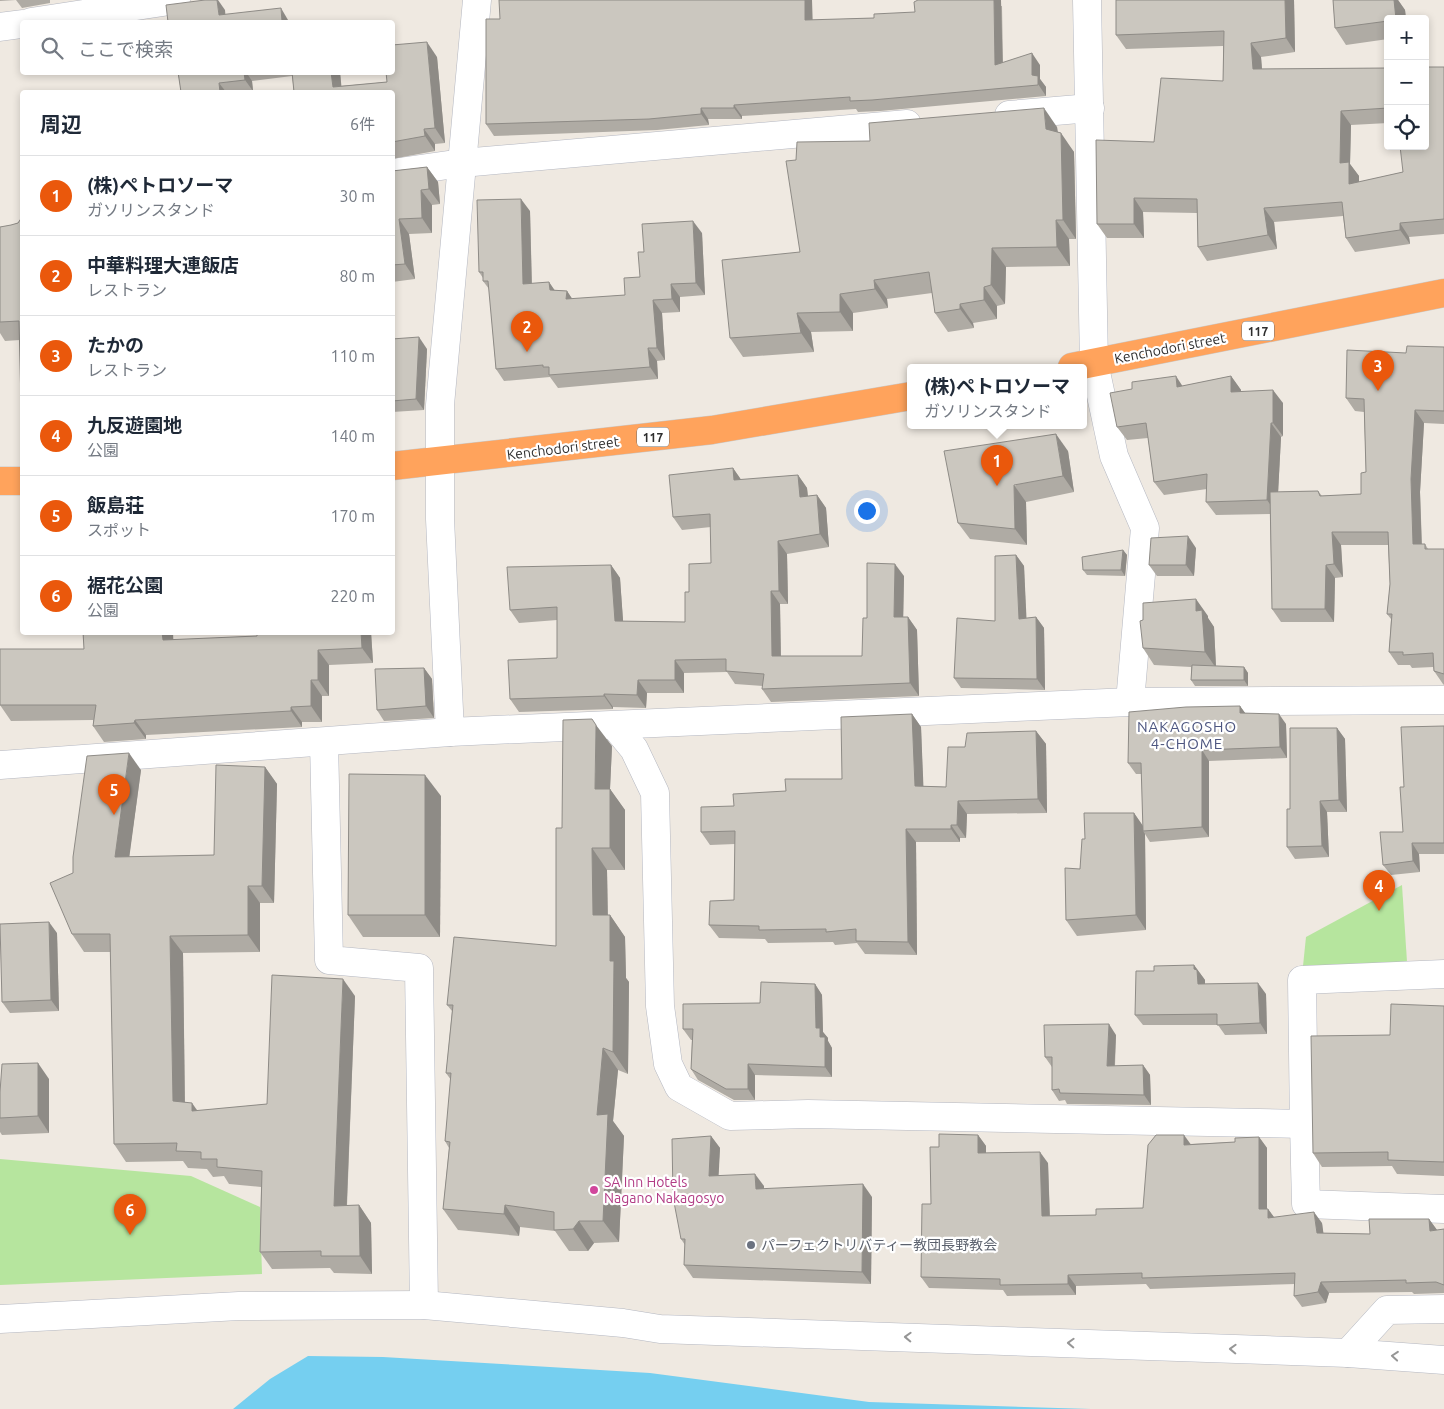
<!DOCTYPE html>
<html lang="ja">
<meta charset="utf-8">
<style>
:root{--surface:#fff;--page:#f2f2f3;--text:#1f2937;--muted:#747a83;--line:#e0e1e3;--accent:#ea580c}
body{margin:0;font-family:Ubuntu,"Noto Sans JP",sans-serif;background:var(--page);color:var(--text)}
.controls{position:absolute;right:15px;top:15px;display:grid;overflow:hidden;border-radius:5px;box-shadow:0 2px 8px #0003}
.controls button{width:45px;height:45px;display:grid;place-items:center;padding:0;border:0;border-bottom:1px solid var(--line);background:var(--surface);color:var(--text);font:25px sans-serif}
.you{position:absolute;left:866px;top:510px;width:18px;height:18px;margin:-12px;border:4px solid #fff;border-radius:50%;background:#1a73e8;box-shadow:0 0 0 8px #1a73e833}
.badge{display:grid;place-items:center;width:32px;height:32px;border-radius:50%;background:var(--accent);color:#fff;font-size:16px;font-weight:700}
.pin{position:absolute;translate:-50% -41px;filter:drop-shadow(0 1px 2px #0008)}
.pin::after{content:'';position:absolute;top:26px;width:18px;height:15px;background:inherit;clip-path:polygon(0 0,100% 0,50% 100%)}
.popup{position:absolute;left:907px;top:364px;width:180px;height:65px;box-sizing:border-box;display:grid;place-content:center;border-radius:5px;background:var(--surface);filter:drop-shadow(0 1px 4px #0005);font-size:16px;white-space:nowrap;color:var(--muted)}
.popup b{font-size:19px;color:var(--text)}
.popup::after{content:'';position:absolute;left:50%;top:100%;margin-left:-10px;border:10px solid transparent;border-top-color:var(--surface)}
.list{margin:0;padding:0;list-style:none}
h2{display:flex;justify-content:space-between;align-items:center;height:65px;margin:0;padding:0 20px;font-size:21px}
h2 small{font-size:16px;font-weight:400;color:var(--muted)}
.list li{display:grid;grid-template-columns:32px 1fr auto;gap:15px;align-items:center;box-sizing:border-box;height:80px;padding:0 20px;border-top:1px solid var(--line)}
.list b{display:block;font-size:19px;white-space:nowrap}
.list p{margin:0;font-size:16px;white-space:nowrap;color:var(--muted)}
.list em{font-size:16px;font-style:normal;color:var(--muted)}
.icon{flex:none;width:28px;height:28px;fill:none;stroke:currentColor;stroke-width:2;stroke-linecap:round;stroke-linejoin:round}
.map{position:relative;flex:none;width:1444px;height:1409px;overflow:hidden}
.search{position:absolute;background:var(--surface);box-shadow:0 2px 8px #0003;left:20px;top:20px;width:375px;height:55px;display:flex;align-items:center;gap:12px;box-sizing:border-box;padding:0 18px;border-radius:5px;color:var(--muted);font-size:19px}
.panel{position:absolute;background:var(--surface);box-shadow:0 2px 8px #0003;left:20px;top:90px;width:375px;height:545px;border-radius:5px}
.map>svg:first-child{display:block}
</style>
<div class="map">
<svg width="1444" height="1409" viewBox="0 0 1444 1409">
<rect width="100%" height="100%" fill="#efe9e1"/>
<g fill="#b6e59e">
<polygon points="1402,885 1407,962 1303,966 1306,937"/>
<polygon points="0,1159 191,1176 260,1207 262,1274 0,1285"/>
</g>
<polygon fill="#75cff0" points="308,1356 383,1357 650,1373 869,1402 1091,1409 233,1409 270,1379"/>
<g fill="none" stroke-linecap="round" stroke-linejoin="round">
<defs>
<g id="minor">
<polyline points="1087,0 1094,363 1114,456 1145,528 1130,702"/>
<polyline points="31,22 176,0"/>
<polyline points="0,27 22,24"/>
<polyline points="1009,115 1090,108"/>
<polyline points="392,173 462,163 907,124"/>
<polyline points="615,726 634,749 655,793 660,1006 668,1064 679,1087 730,1116 808,1114 1304,1124 1302,980 1444,974"/>
<polyline points="450,732 440,519 440,405 477,0"/>
<polyline points="324,742 329,960 419,968 424,1305"/>
<polyline points="0,765 450,732 1130,702 1444,700"/>
<polyline points="1304,1124 1306,1204 1444,1209"/>
<polyline points="0,1319 239,1306 424,1305 623,1323 660,1329 1348,1353 1444,1360"/>
<polyline points="1348,1353 1387,1310 1444,1309"/>
</g>
<g id="highway">
<polyline points="1072,367 1444,293"/>
<polyline points="392,466 712,430 911,396"/>
<polyline points="0,481 22,481"/>
</g>
</defs>
<use href="#minor" stroke="#b4b7c1" stroke-width="29"/>
<use href="#highway" stroke="#c9c9c9" stroke-width="29"/>
<use href="#minor" stroke="#fff" stroke-width="28"/>
<use href="#highway" stroke="#ffa35c" stroke-width="28"/>
</g>
<g fill="#afaba4">
<polygon points="0,0 50,0 50,3 22,8 16,0 0,1"/>
<polygon points="1294,0 1295,52 1261,57 1262,69 1388,68 1388,123 1351,125 1350,164 1359,176 1359,182 1403,172 1444,67 1444,234 1409,237 1410,244 1355,252 1346,238 1343,216 1274,222 1277,249 1207,261 1198,247 1197,213 1143,212 1144,238 1107,238 1097,224 1154,142 1223,81 1223,46 1126,49 1116,35"/>
<polygon points="1333,0 1398,0 1405,10 1406,19 1388,19 1388,39 1346,45 1335,28"/>
<polygon points="1002,6 1003,63 1040,65 1040,79 1046,87 1046,96 880,111 858,112 856,109 742,116 742,119 708,119 709,125 657,130 494,136 486,124 500,19 813,20 874,18"/>
<polygon points="437,57 445,143 435,144 435,151 392,159 392,92 294,92 292,76 252,81 253,91 241,92 181,92 178,72 340,72 341,86 387,82"/>
<polygon points="1057,127 1058,132 1074,152 1076,239 1069,239 1070,266 1006,267 1005,304 997,306 997,319 973,323 974,328 948,332 935,313 932,293 887,299 888,308 853,313 853,331 811,332 814,352 743,357 730,338 800,252 796,160 870,141"/>
<polygon points="427,167 438,182 440,204 432,205 432,233 409,234 415,279 392,282 392,171"/>
<polygon points="530,211 532,284 549,282 554,290 567,291 572,299 625,295 640,277 644,252 702,233 705,295 680,297 680,312 662,313 665,360 657,361 658,379 558,388 550,377 504,381 496,369 489,289 483,281 483,278 479,272"/>
<polygon points="22,217 22,407 21,404 20,340 5,341 0,333 0,227 11,225 18,223"/>
<polygon points="392,339 427,349 424,410 392,412"/>
<polygon points="1444,347 1444,424 1424,423 1420,492 1422,544 1425,544 1428,549 1444,549 1444,685 1443,684 1434,671 1433,667 1412,668 1410,665 1398,665 1389,652 1391,619 1387,614 1390,584 1388,545 1341,545 1343,577 1335,578 1334,622 1281,622 1272,609 1270,514 1216,515 1206,502 1207,489 1164,495 1154,482 1148,438 1127,440 1117,427 1183,386 1231,376 1241,390 1241,392 1283,403 1283,436 1281,437 1278,492 1318,491 1322,496 1361,494 1366,472 1364,412 1355,411 1346,398 1406,353"/>
<polygon points="1068,451 1074,492 1026,502 1027,545 970,539 958,523"/>
<polygon points="733,468 741,480 798,475 807,488 808,496 817,495 826,508 829,547 787,554 788,604 780,604 781,656 862,656 867,618 904,576 903,617 908,617 917,630 919,696 771,702 762,689 763,686 735,684 727,672 684,673 684,693 647,693 646,708 613,707 613,709 519,712 510,699 557,658 557,620 519,623 510,610 611,565 620,578 623,621 685,622 689,592 711,563 711,527 682,530 673,517"/>
<polygon points="1196,548 1194,576 1157,576 1149,565"/>
<polygon points="1123,550 1127,555 1125,576 1087,575 1083,570"/>
<polygon points="1016,555 1024,566 1026,618 1036,617 1044,628 1045,690 961,688 954,678 995,621"/>
<polygon points="1208,616 1208,618 1214,627 1216,666 1244,667 1248,673 1248,686 1195,686 1191,680 1191,667 1154,665 1143,648"/>
<polygon points="83,632 173,632 173,640 257,636 257,632 371,632 373,663 329,665 329,696 322,696 322,722 302,722 302,727 146,735 146,739 104,742 93,726 93,720 11,721 0,705 84,649"/>
<polygon points="424,668 432,679 434,718 384,721 377,710"/>
<polygon points="1240,706 1245,713 1286,724 1287,758 1209,761 1209,837 1150,842 1145,834 1146,930 1077,936 1066,920 1080,869 1085,839 1134,813 1143,826 1142,774 1136,774 1128,763"/>
<polygon points="912,714 921,727 923,786 946,787 965,747 1036,731 1046,744 1047,813 967,814 966,838 960,838 960,842 916,842 917,955 865,954 857,943 835,945 833,942 768,943 765,939 719,938 709,925 734,900 735,844 710,845 701,832 734,806 786,791 842,779"/>
<polygon points="1444,726 1444,854 1419,854 1420,872 1391,875 1383,865 1403,832 1404,787"/>
<polygon points="1337,728 1345,739 1347,812 1327,812 1329,857 1295,859 1287,847 1290,809"/>
<polygon points="612,746 610,789 625,810 625,870 607,870 608,915 610,915 625,937 626,978 629,982 628,1074 618,1070 613,1121 624,1136 619,1242 594,1243 588,1251 569,1251 555,1231 520,1227 519,1236 458,1230 443,1209 449,1148 445,1141 451,1080 446,1073 452,1011 447,1005 556,946 562,828"/>
<polygon points="265,767 277,784 274,903 260,903 260,952 183,953 185,1102 198,1111 267,1104 355,996 347,1206 359,1205 371,1223 372,1274 334,1273 330,1268 272,1269 260,1252 261,1187 229,1184 224,1176 213,1177 207,1169 188,1168 183,1161 126,1162 114,1144 111,952 84,952 72,934 73,873 141,770 129,857 214,855"/>
<polygon points="441,796 440,937 363,937 348,915"/>
<polygon points="57,933 59,1011 10,1013 2,1002"/>
<polygon points="1194,965 1205,980 1205,984 1266,994 1267,1034 1225,1035 1218,1025 1143,1025 1135,1015 1154,971"/>
<polygon points="815,984 822,995 823,1032 828,1038 828,1041 832,1048 832,1077 755,1075 755,1100 734,1100 698,1080 691,1069 692,1040 691,1040 683,1029"/>
<polygon points="1444,1006 1444,1176 1397,1174 1392,1166 1322,1167 1313,1153 1390,1035"/>
<polygon points="1116,1035 1115,1066 1143,1065 1150,1075 1151,1105 1067,1104 1065,1100 1059,1101 1052,1090 1052,1067 1045,1057"/>
<polygon points="49,1079 49,1133 2,1135 0,1132 0,1092"/>
<polygon points="978,1135 986,1146 986,1153 1048,1163 1050,1216 1096,1215 1143,1208 1190,1144 1235,1142 1259,1137 1267,1148 1267,1209 1268,1209 1274,1217 1322,1223 1323,1233 1370,1234 1429,1219 1437,1230 1444,1229 1444,1293 1414,1294 1412,1292 1329,1293 1326,1303 1302,1307 1294,1296 1295,1284 1150,1289 1146,1284 1076,1286 1076,1295 1007,1296 1003,1290 929,1288 921,1277 939,1147"/>
<polygon points="711,1136 720,1148 718,1175 764,1186 764,1189 872,1197 871,1284 693,1278 684,1265 685,1245 681,1239"/>
</g>
<g fill="#8e8b86">
<polygon points="217,0 218,0 225,10 226,22 219,15"/>
<polygon points="805,0 812,0 813,31 805,20"/>
<polygon points="994,0 1001,0 1003,76 995,65"/>
<polygon points="1285,0 1294,0 1295,52 1286,38"/>
<polygon points="1388,0 1398,0 1405,10 1406,19 1396,19"/>
<polygon points="281,8 288,20 289,22 282,22"/>
<polygon points="427,42 437,57 445,143 435,128"/>
<polygon points="1251,43 1261,57 1263,83 1253,69"/>
<polygon points="1032,53 1040,65 1040,79 1046,87 1046,96 1032,75"/>
<polygon points="244,72 246,72 252,81 253,91 245,80"/>
<polygon points="331,72 340,72 342,92 333,87"/>
<polygon points="219,83 226,92 220,92"/>
<polygon points="734,105 742,116 742,119 734,108"/>
<polygon points="701,108 708,119 709,125 701,114"/>
<polygon points="1044,108 1057,127 1059,148 1046,129"/>
<polygon points="1341,111 1351,125 1350,164 1359,176 1359,198 1349,184 1340,163"/>
<polygon points="424,129 435,144 435,151 425,136"/>
<polygon points="1061,133 1074,152 1076,239 1063,220"/>
<polygon points="427,167 438,182 440,204 429,189"/>
<polygon points="421,190 432,205 432,233 422,218"/>
<polygon points="1134,198 1143,212 1144,238 1134,224"/>
<polygon points="521,199 530,211 532,297 523,284"/>
<polygon points="1264,208 1274,222 1277,249 1268,235"/>
<polygon points="399,219 409,234 415,279 405,264"/>
<polygon points="1056,220 1069,239 1070,266 1057,247"/>
<polygon points="693,221 702,233 705,295 696,283"/>
<polygon points="1400,223 1409,237 1410,244 1400,230"/>
<polygon points="992,248 1006,267 1005,304 991,285"/>
<polygon points="874,280 887,299 888,308 875,289"/>
<polygon points="549,282 558,295 550,290"/>
<polygon points="671,284 680,297 680,312 672,299"/>
<polygon points="984,287 997,306 997,319 984,300"/>
<polygon points="567,291 575,303 566,299"/>
<polygon points="840,294 853,313 853,331 840,312"/>
<polygon points="653,300 662,313 665,360 657,348"/>
<polygon points="960,304 973,323 974,328 960,309"/>
<polygon points="797,313 811,332 814,352 801,333"/>
<polygon points="419,337 427,349 424,410 416,399"/>
<polygon points="648,348 657,361 658,379 650,367"/>
<polygon points="1176,376 1185,390 1177,387"/>
<polygon points="1231,376 1241,390 1241,406 1231,392"/>
<polygon points="1273,390 1283,403 1283,436 1273,423"/>
<polygon points="1415,410 1424,423 1420,492 1422,557 1413,544 1411,479"/>
<polygon points="1271,423 1281,437 1277,514 1267,500"/>
<polygon points="1056,434 1068,451 1074,492 1063,476"/>
<polygon points="733,468 742,481 734,480"/>
<polygon points="798,475 807,488 809,510 800,497"/>
<polygon points="1014,485 1026,502 1027,545 1015,529"/>
<polygon points="817,495 826,508 829,547 820,534"/>
<polygon points="1332,532 1341,545 1343,577 1334,564"/>
<polygon points="1188,536 1196,548 1194,576 1186,565"/>
<polygon points="778,541 787,554 788,604 779,591"/>
<polygon points="1123,550 1127,555 1125,576 1121,570"/>
<polygon points="1016,555 1024,566 1027,629 1019,619"/>
<polygon points="895,564 904,576 903,630 894,617"/>
<polygon points="611,565 620,578 624,634 615,621"/>
<polygon points="1326,565 1335,578 1334,622 1325,609"/>
<polygon points="771,591 780,604 781,669 772,656"/>
<polygon points="1196,599 1208,616 1208,618 1214,627 1216,668 1205,652 1196,611"/>
<polygon points="908,617 917,630 919,696 910,683"/>
<polygon points="1036,617 1044,628 1045,690 1037,679"/>
<polygon points="162,632 173,632 174,656 163,640"/>
<polygon points="361,632 371,632 373,663 362,648"/>
<polygon points="318,650 329,665 329,696 318,680"/>
<polygon points="675,660 684,673 684,693 675,680"/>
<polygon points="1244,667 1248,673 1248,686 1244,680"/>
<polygon points="424,668 432,679 434,718 426,706"/>
<polygon points="311,680 322,696 322,722 311,706"/>
<polygon points="638,680 647,693 646,708 637,695"/>
<polygon points="604,694 613,707 613,709 604,696"/>
<polygon points="1240,706 1248,717 1240,713"/>
<polygon points="291,707 302,722 302,727 291,711"/>
<polygon points="912,714 921,727 924,800 915,786"/>
<polygon points="1279,714 1286,724 1287,758 1280,747"/>
<polygon points="135,720 146,735 146,739 134,723"/>
<polygon points="596,725 612,746 610,789 625,810 625,870 610,848 595,789"/>
<polygon points="1337,728 1345,739 1347,812 1339,800"/>
<polygon points="1036,731 1046,744 1047,813 1038,799"/>
<polygon points="1202,750 1209,761 1209,837 1202,827"/>
<polygon points="129,753 141,770 127,874 115,857"/>
<polygon points="265,767 277,784 274,903 262,886"/>
<polygon points="425,775 441,796 440,937 425,915"/>
<polygon points="958,801 967,814 966,838 957,825"/>
<polygon points="1320,801 1327,812 1329,857 1322,846"/>
<polygon points="1134,813 1145,829 1143,831 1145,834 1146,930 1136,915"/>
<polygon points="951,825 960,838 960,842 951,829"/>
<polygon points="906,829 916,842 917,955 908,942"/>
<polygon points="1412,843 1419,854 1420,872 1413,861"/>
<polygon points="592,848 607,870 608,937 593,915"/>
<polygon points="248,886 260,903 260,952 248,935"/>
<polygon points="610,915 625,937 626,978 629,982 628,1074 613,1052 610,961"/>
<polygon points="49,922 57,933 59,1011 51,1000"/>
<polygon points="170,936 183,953 185,1119 173,1101"/>
<polygon points="1194,965 1205,980 1205,994 1198,984 1194,969"/>
<polygon points="343,979 355,996 346,1223 334,1206"/>
<polygon points="1258,983 1266,994 1267,1034 1260,1023"/>
<polygon points="815,984 822,995 823,1032 828,1038 828,1041 832,1048 832,1077 825,1067 820,1037 816,1028"/>
<polygon points="1109,1024 1116,1035 1114,1076 1107,1066"/>
<polygon points="603,1048 618,1070 613,1121 624,1136 619,1242 603,1221 597,1115"/>
<polygon points="38,1063 49,1079 49,1133 38,1116"/>
<polygon points="748,1064 755,1075 755,1100 748,1089"/>
<polygon points="1143,1065 1150,1075 1151,1105 1144,1095"/>
<polygon points="192,1103 204,1120 192,1111"/>
<polygon points="978,1135 986,1146 986,1164 978,1153"/>
<polygon points="1184,1135 1192,1146 1184,1145"/>
<polygon points="711,1136 720,1148 718,1188 709,1176"/>
<polygon points="1259,1137 1267,1148 1267,1220 1259,1209"/>
<polygon points="1040,1152 1048,1163 1050,1227 1042,1216"/>
<polygon points="755,1174 764,1186 764,1201 756,1189"/>
<polygon points="863,1184 872,1197 871,1284 862,1272"/>
<polygon points="359,1205 371,1223 372,1274 360,1256"/>
<polygon points="505,1205 520,1227 519,1236 504,1214"/>
<polygon points="1268,1209 1276,1220 1268,1218"/>
<polygon points="1314,1212 1322,1223 1325,1244 1317,1233"/>
<polygon points="1429,1219 1437,1230 1430,1231"/>
<polygon points="579,1221 594,1243 588,1251 573,1229"/>
<polygon points="1068,1275 1076,1286 1076,1295 1068,1284"/>
<polygon points="1321,1282 1329,1293 1326,1303 1318,1292"/>
</g>
<g fill="#cbc7bf" stroke="#8e8b86">
<polygon points="205,0 217,0 219,15 281,8 282,22 168,22 166,5"/>
<polygon points="499,0 805,0 805,20 874,18 874,14 915,12 914,2 918,0 994,0 995,65 1032,53 1032,75 1038,76 1038,85 872,100 850,101 850,97 734,105 734,108 701,108 701,114 649,119 486,124 486,19 500,19"/>
<polygon points="1116,0 1285,0 1286,38 1251,43 1253,69 1388,68 1388,108 1341,111 1340,163 1349,162 1349,184 1403,172 1400,146 1425,146 1425,67 1444,67 1444,219 1400,223 1400,230 1346,238 1342,202 1264,208 1268,235 1198,247 1197,199 1134,198 1134,224 1097,224 1096,140 1154,142 1161,78 1223,81 1224,31 1116,35"/>
<polygon points="1333,0 1394,0 1396,19 1388,19 1388,21 1335,28"/>
<polygon points="427,42 435,128 424,129 425,136 392,142 392,92 294,92 292,72 331,72 333,87 387,82 386,72 392,72 392,45"/>
<polygon points="178,72 244,72 245,80 219,83 220,92 181,92"/>
<polygon points="1044,108 1046,129 1061,133 1063,220 1056,220 1057,247 992,248 991,285 984,287 984,300 960,304 960,309 935,313 929,272 874,280 875,289 840,294 840,312 797,313 801,333 730,338 722,260 800,252 786,161 796,160 797,142 870,141 869,123"/>
<polygon points="427,167 429,189 421,190 422,218 399,219 405,264 392,265 392,171"/>
<polygon points="521,199 523,284 549,282 550,290 567,291 566,299 625,295 624,278 640,277 638,252 644,252 642,224 693,221 696,283 671,284 672,299 653,300 657,348 648,348 650,367 549,375 549,367 543,367 543,365 496,369 488,281 483,281 483,272 479,272 477,200"/>
<polygon points="22,217 22,404 21,404 19,321 0,322 0,227 11,225 18,223"/>
<polygon points="419,337 416,399 392,401 392,339"/>
<polygon points="1407,346 1444,347 1444,411 1415,410 1411,479 1413,544 1425,544 1425,549 1444,549 1444,674 1434,671 1433,653 1403,655 1403,652 1389,652 1392,614 1387,614 1390,584 1388,532 1332,532 1334,564 1326,565 1325,609 1272,609 1270,492 1318,491 1320,496 1361,494 1361,473 1366,472 1364,399 1346,398 1347,350 1406,353"/>
<polygon points="1176,376 1177,387 1231,376 1231,392 1273,390 1273,423 1271,423 1267,500 1206,502 1207,474 1154,482 1146,423 1117,427 1110,393 1132,389 1132,382"/>
<polygon points="1056,434 1063,476 1014,485 1015,529 958,523 944,451"/>
<polygon points="733,468 734,480 798,475 800,497 817,495 820,534 778,541 779,591 771,591 772,656 862,656 863,618 867,618 867,563 895,564 894,617 908,617 910,683 762,689 764,674 726,671 726,659 675,660 675,680 638,680 637,695 604,694 604,696 510,699 508,660 557,658 557,607 510,610 507,567 611,565 615,621 685,622 685,592 689,592 689,564 711,563 710,514 673,517 669,475"/>
<polygon points="1188,536 1186,565 1149,565 1151,538"/>
<polygon points="1123,550 1121,570 1083,570 1082,557"/>
<polygon points="1016,555 1019,619 1036,617 1037,679 954,678 957,618 995,621 995,556"/>
<polygon points="1196,599 1196,611 1202,610 1205,652 1143,648 1140,621 1143,620 1143,603"/>
<polygon points="83,632 162,632 163,640 257,636 257,632 361,632 362,648 318,650 318,680 311,680 311,706 291,707 291,711 135,720 134,723 93,726 96,705 0,705 0,649 84,649"/>
<polygon points="1192,665 1244,667 1244,680 1191,680"/>
<polygon points="424,668 426,706 377,710 375,669"/>
<polygon points="1240,706 1240,713 1279,714 1280,747 1202,750 1202,827 1143,831 1141,763 1128,763 1129,712 1186,707"/>
<polygon points="912,714 915,786 946,787 948,747 965,747 967,733 1036,731 1038,799 958,801 957,825 951,825 951,829 906,829 908,942 856,941 856,929 826,932 826,929 759,930 759,926 709,925 710,901 734,900 735,831 701,832 701,807 734,806 733,794 786,791 785,779 842,779 841,717"/>
<polygon points="592,719 596,725 595,789 610,789 610,848 592,848 593,915 610,915 610,961 614,961 613,1052 603,1048 597,1115 608,1114 603,1221 579,1221 573,1229 554,1230 554,1212 505,1205 504,1214 443,1209 450,1142 445,1141 451,1073 446,1073 453,1005 447,1005 454,937 556,946 556,828 562,828 563,720"/>
<polygon points="1444,726 1444,843 1412,843 1413,861 1383,865 1380,832 1403,832 1400,787 1404,787 1401,727"/>
<polygon points="1290,728 1337,728 1339,800 1320,801 1322,846 1287,847 1287,809 1290,809"/>
<polygon points="129,753 115,857 214,855 216,765 265,767 262,886 248,886 248,935 170,936 173,1101 192,1103 192,1111 267,1104 272,975 343,979 334,1206 359,1205 360,1256 321,1256 321,1251 260,1252 262,1171 217,1167 217,1159 201,1159 201,1152 176,1151 177,1143 114,1144 110,934 72,934 50,883 73,873 73,857 87,756"/>
<polygon points="349,774 425,775 425,915 348,915"/>
<polygon points="1084,813 1134,813 1136,915 1066,920 1065,868 1080,869 1082,839 1085,839"/>
<polygon points="49,922 51,1000 2,1002 0,924"/>
<polygon points="1194,965 1194,969 1197,970 1198,984 1258,983 1260,1023 1217,1025 1217,1014 1135,1015 1136,971 1154,971 1154,966"/>
<polygon points="761,982 815,984 816,1028 820,1028 820,1037 825,1037 825,1067 748,1064 748,1089 726,1089 691,1069 693,1029 683,1029 683,1004 760,1003"/>
<polygon points="1391,1004 1444,1006 1444,1162 1388,1160 1388,1152 1313,1153 1311,1036 1390,1035"/>
<polygon points="1109,1024 1107,1066 1143,1065 1144,1095 1060,1093 1059,1089 1052,1090 1052,1057 1045,1057 1044,1025"/>
<polygon points="38,1063 38,1116 0,1118 0,1092 2,1064"/>
<polygon points="939,1134 978,1135 978,1153 1040,1152 1042,1216 1096,1215 1096,1209 1143,1208 1148,1145 1156,1135 1184,1135 1184,1145 1235,1142 1235,1138 1259,1137 1259,1209 1268,1209 1268,1218 1314,1212 1317,1233 1370,1234 1369,1219 1429,1219 1430,1231 1444,1229 1444,1285 1436,1282 1406,1283 1406,1280 1321,1282 1318,1292 1294,1296 1295,1273 1142,1278 1142,1273 1068,1275 1068,1284 1000,1285 1000,1279 921,1277 922,1204 931,1204 930,1147 939,1147"/>
<polygon points="711,1136 709,1176 755,1174 756,1189 863,1184 862,1272 684,1265 685,1239 681,1239 673,1197 672,1139"/>
</g>
<defs><path id="oneway-chevron" d="M-2-3.5L2.5 0L-2 3.5" fill="none" stroke-width="1.6" stroke-linecap="round" stroke-linejoin="round" transform="scale(1.25)"/></defs>
<g stroke="#969696">
<use href="#oneway-chevron" transform="translate(908 1337) rotate(-178)"/>
<use href="#oneway-chevron" transform="translate(1071 1343) rotate(-178)"/>
<use href="#oneway-chevron" transform="translate(1233 1349) rotate(-178)"/>
<use href="#oneway-chevron" transform="translate(1395 1356) rotate(-175)"/>
</g>
<circle fill="#d1479c" stroke="#fff" stroke-width="2" cx="594" cy="1190" r="5"/>
<circle fill="#6b7280" stroke="#fff" stroke-width="2" cx="751" cy="1245" r="5"/>
<g text-anchor="middle" dominant-baseline="central" stroke-width="4.5" stroke-linejoin="round" paint-order="stroke">
<g fill="#fff" stroke="#6d6d6d" stroke-width="1">
<rect x="1242" y="321.5" width="32" height="19" rx="4"/>
<rect x="637" y="427.5" width="32" height="19" rx="4"/>
</g>
<g font-size="12" font-weight="bold" fill="#2e2e2e">
<text x="1258" y="331">117</text>
<text x="653" y="437">117</text>
</g>
<g font-size="14" fill="#2e2e2e" stroke="#fff">
<text transform="translate(1170 348) rotate(-11)">Kenchodori street</text>
<text transform="translate(563 448) rotate(-7)">Kenchodori street</text>
</g>
<g font-size="14" fill="#b23c85" stroke="#fff" text-anchor="start">
<text x="604" y="1182">SA Inn Hotels<tspan x="604" dy="16">Nagano Nakagosyo</tspan></text>
</g>
<g font-size="14" fill="#5b616d" stroke="#fff" text-anchor="start">
<text x="761" y="1245">パーフェクトリバティー教団長野教会</text>
</g>
<g font-size="15" letter-spacing="1" fill="#4d5680" stroke="#fff">
<text x="1187" y="726">NAKAGOSHO<tspan x="1187" dy="17">4-CHOME</tspan></text>
</g>
</g>
</svg>
<div class="controls">
<button>+</button>
<button>−</button>
<button><svg class="icon" aria-label="locate" viewBox="0 0 24 24"><circle cx="12" cy="12" r="6"/><path d="M12 2v4M12 18v4M2 12h4M18 12h4"/></svg></button>
</div>
<div class="you"></div>
<div class="pin badge" style="left:997px;top:486px">1</div>
<div class="popup"><b>(株)ペトロソーマ</b>ガソリンスタンド</div>
<div class="pin badge" style="left:527px;top:352px">2</div>
<div class="pin badge" style="left:1378px;top:391px">3</div>
<div class="pin badge" style="left:1379px;top:911px">4</div>
<div class="pin badge" style="left:114px;top:815px">5</div>
<div class="pin badge" style="left:130px;top:1235px">6</div>
<div class="search"><svg class="icon" aria-label="search" viewBox="0 0 24 24"><circle cx="10" cy="10" r="6"/><path d="M15 15l6 6"/></svg>ここで検索</div>
<section class="panel">
<h2>周辺<small>6件</small></h2>
<ul class="list">
<li><span class="badge">1</span><div><b>(株)ペトロソーマ</b><p>ガソリンスタンド</p></div><em>30 m</em></li>
<li><span class="badge">2</span><div><b>中華料理大連飯店</b><p>レストラン</p></div><em>80 m</em></li>
<li><span class="badge">3</span><div><b>たかの</b><p>レストラン</p></div><em>110 m</em></li>
<li><span class="badge">4</span><div><b>九反遊園地</b><p>公園</p></div><em>140 m</em></li>
<li><span class="badge">5</span><div><b>飯島荘</b><p>スポット</p></div><em>170 m</em></li>
<li><span class="badge">6</span><div><b>裾花公園</b><p>公園</p></div><em>220 m</em></li>
</ul>
</section>
</div>
